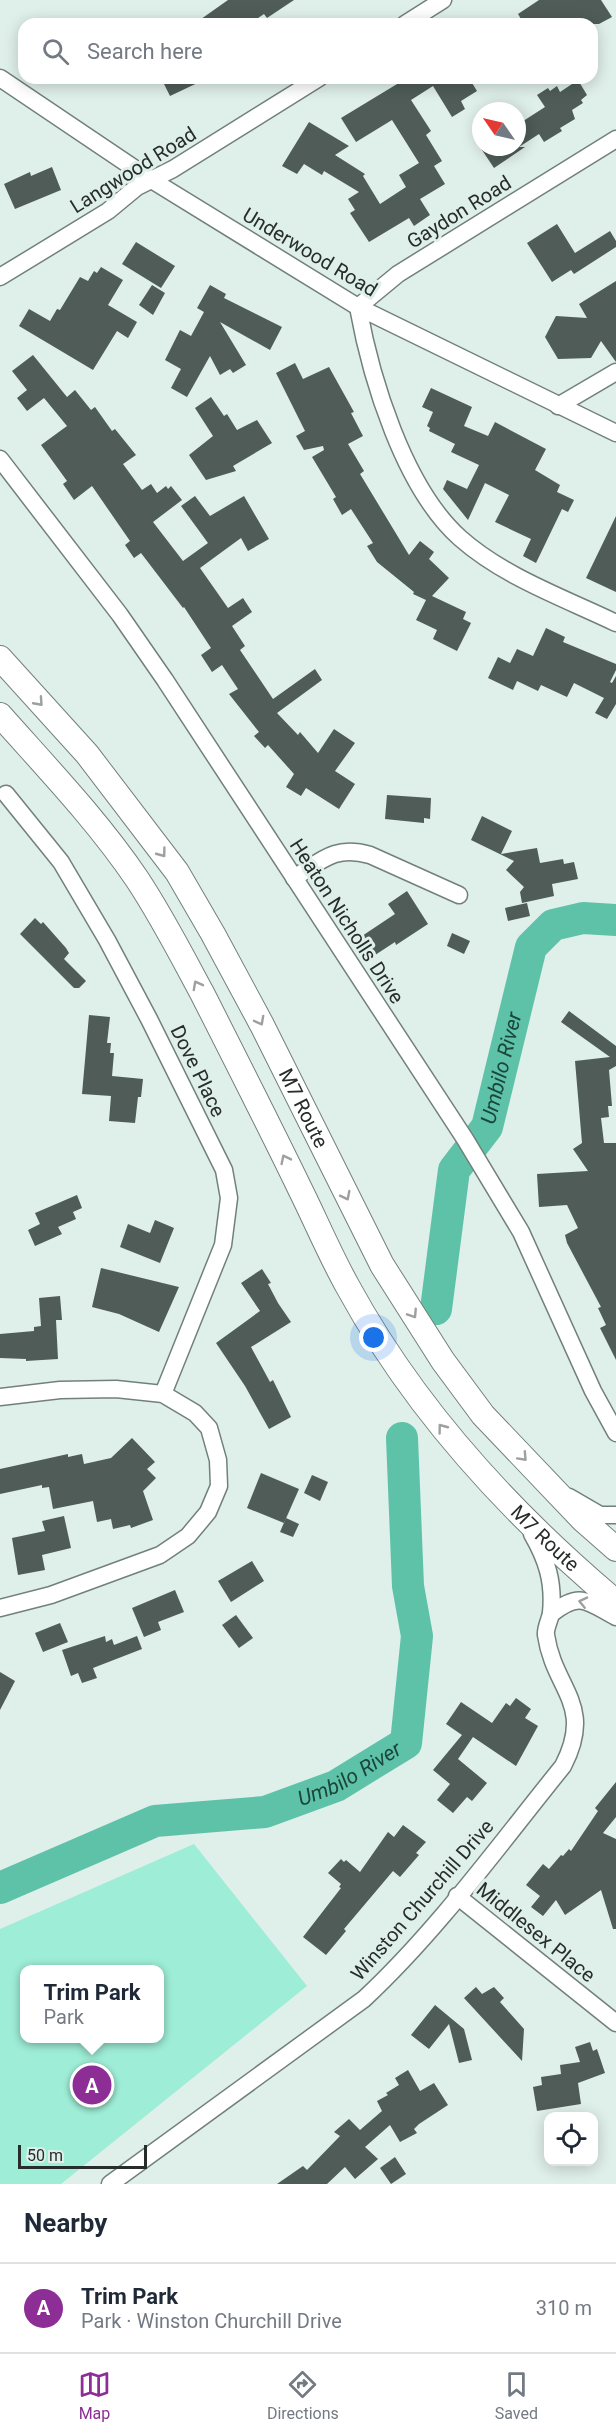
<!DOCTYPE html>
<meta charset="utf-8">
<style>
:root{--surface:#fff;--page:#f6f6f7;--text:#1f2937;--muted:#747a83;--line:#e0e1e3;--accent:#8d2d96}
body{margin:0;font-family:Roboto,sans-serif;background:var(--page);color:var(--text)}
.controls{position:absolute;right:18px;bottom:18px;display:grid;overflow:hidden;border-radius:12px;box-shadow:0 3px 15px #0003}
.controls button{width:54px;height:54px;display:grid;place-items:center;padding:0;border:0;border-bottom:2px solid var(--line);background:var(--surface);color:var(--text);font:30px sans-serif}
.compass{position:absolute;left:472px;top:102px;width:54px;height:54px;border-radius:50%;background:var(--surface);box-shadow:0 3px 15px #0003;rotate:304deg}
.scale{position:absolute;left:18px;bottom:15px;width:129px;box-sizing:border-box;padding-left:6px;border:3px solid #272d2b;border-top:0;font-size:16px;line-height:21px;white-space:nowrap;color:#272d2b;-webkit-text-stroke:4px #dfefea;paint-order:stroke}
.you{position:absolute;left:374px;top:1338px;width:21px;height:21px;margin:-15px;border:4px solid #fff;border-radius:50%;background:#1a73e8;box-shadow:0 0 0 9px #1a73e833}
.badge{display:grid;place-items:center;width:39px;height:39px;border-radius:50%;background:var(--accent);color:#fff;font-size:20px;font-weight:700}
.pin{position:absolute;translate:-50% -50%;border:3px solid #fff;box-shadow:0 2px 6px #0006}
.popup{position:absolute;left:20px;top:1965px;width:144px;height:78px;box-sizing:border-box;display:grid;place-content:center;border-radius:12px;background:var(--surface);filter:drop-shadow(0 2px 4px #0005);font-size:20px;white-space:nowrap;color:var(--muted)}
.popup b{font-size:22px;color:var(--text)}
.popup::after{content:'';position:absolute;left:50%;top:100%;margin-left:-12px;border:12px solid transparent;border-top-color:var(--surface)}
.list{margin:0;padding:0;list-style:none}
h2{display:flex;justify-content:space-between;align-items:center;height:78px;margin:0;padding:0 24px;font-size:26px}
h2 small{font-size:20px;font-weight:400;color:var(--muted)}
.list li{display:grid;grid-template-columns:39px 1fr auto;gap:18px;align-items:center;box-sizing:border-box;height:90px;padding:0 24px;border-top:2px solid var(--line)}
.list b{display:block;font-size:22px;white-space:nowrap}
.list p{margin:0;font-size:20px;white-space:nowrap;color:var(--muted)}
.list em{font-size:20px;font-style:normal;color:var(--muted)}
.icon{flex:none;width:33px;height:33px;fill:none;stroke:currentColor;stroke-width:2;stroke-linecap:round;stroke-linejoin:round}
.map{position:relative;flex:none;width:616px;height:2184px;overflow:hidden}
.search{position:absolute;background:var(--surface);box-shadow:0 3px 15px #0003;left:18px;right:18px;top:18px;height:66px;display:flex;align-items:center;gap:15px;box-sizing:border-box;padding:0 21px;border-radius:18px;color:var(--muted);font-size:22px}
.sheet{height:168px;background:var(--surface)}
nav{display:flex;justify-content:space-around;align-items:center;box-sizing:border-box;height:84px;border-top:2px solid var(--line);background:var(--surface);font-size:16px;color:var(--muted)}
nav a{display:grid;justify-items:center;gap:3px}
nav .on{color:var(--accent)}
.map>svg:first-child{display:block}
</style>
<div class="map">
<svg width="616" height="2184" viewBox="0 0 616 2184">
<rect width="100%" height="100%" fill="#dfefea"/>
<path fill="#9eedd6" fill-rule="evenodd" d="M194,1844l113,142 -246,198h-61v-255zM25,1970h135v68h-135z"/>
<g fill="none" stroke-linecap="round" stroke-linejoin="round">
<g stroke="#5ec2a8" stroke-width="32">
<path id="s1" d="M436,1309l18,-139 33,-43 44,-180 22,-22 30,-7 33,2"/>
<path id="s2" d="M0,1888l155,-67 110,-9 71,-26 70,-43 11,-107 -9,-50 -6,-148"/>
</g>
</g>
<g fill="#4f5c58">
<polygon points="228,0 294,0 267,18 264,14 249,24 241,24 237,18 227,24 194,24"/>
<polygon points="539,0 601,0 612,17 599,24 524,24 518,14"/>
<polygon points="161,78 208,78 170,96"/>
<polygon points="407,78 469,78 477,91 461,101 465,109 452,117 433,86 411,100 431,131 426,135 442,161 434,166 445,184 420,199 430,215 414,226 409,218 369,242 350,213 355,210 348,199 359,192 324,171 322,175 304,164 297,174 282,166 309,122 349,146 335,155 365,174 363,176 380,204 406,187 399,175 419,163 392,120 356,142 341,118"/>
<polygon points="578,80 587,95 581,100 583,103 572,110 575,119 560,128 562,131 544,142 539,134 519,147 525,147 494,168 480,147 517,147 517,125 545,107 537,95 548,88 550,91 557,86 560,92"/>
<polygon points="52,167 61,190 15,209 4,184 30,172 31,176"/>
<polygon points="557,224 575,253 610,231 616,241 616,247 574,274 571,270 552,282 527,243"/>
<polygon points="136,242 175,266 161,288 122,264"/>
<polygon points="101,267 123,280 108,305 137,322 128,338 117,331 93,370 19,326 29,309 50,321 57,309 60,310 80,277 88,281 94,271 97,273"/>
<polygon points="616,281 616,362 601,341 591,358 558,359 545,337 556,316 587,318 579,304"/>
<polygon points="152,285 165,293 153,315 139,305"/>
<polygon points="210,285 226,294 224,298 282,327 270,350 220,322 246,365 233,373 230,369 220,375 210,356 187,397 171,388 181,369 165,360 180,330 191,336 204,312 197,308"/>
<polygon points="33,355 67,397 75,390 91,410 95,407 112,431 115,429 136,455 123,464 142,490 151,484 157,493 166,486 168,489 171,486 182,500 153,522 183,561 208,543 181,506 195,496 210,516 244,496 269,539 248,551 241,538 200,568 228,608 243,598 252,612 232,626 245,646 240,650 273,699 315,669 322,680 277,713 298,735 300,732 318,753 334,729 355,743 335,771 355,784 339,809 306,788 301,796 286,787 294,774 268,745 265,748 254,736 259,732 229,694 238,689 222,665 212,672 201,655 211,648 184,607 183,608 141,553 134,558 125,545 130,541 92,486 74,500 63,484 67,481 41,445 67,426 44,398 27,411 17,398 27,390 12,371"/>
<polygon points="295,363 303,379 329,367 354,412 351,413 363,436 348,444 364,471 360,474 409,555 420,541 434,552 429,559 449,578 432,596 466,612 463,619 471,623 457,651 433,639 437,630 416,620 426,600 413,594 414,592 377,562 367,546 373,543 351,509 342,515 333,499 336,497 312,457 324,450 323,446 304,450 296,436 305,431 276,373"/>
<polygon points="431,388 472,407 464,426 488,436 495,422 546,449 535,470 560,485 557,492 574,500 568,512 562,509 536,563 523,556 531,539 495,522 509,495 485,483 468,520 443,489 447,480 467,489 479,465 451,452 455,444 429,431 430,428 427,426 433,412 422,407"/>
<polygon points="211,397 224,416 227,414 237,430 257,420 272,443 233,466 236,471 206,480 189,455 213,436 195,408"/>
<polygon points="616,516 616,592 586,578"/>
<polygon points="546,628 565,637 563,642 616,664 616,670 610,682 612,683 616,676 616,704 607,719 595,713 604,698 574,683 567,697 541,685 538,691 517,681 513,690 488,678 498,657 510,663 517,649 533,656"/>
<polygon points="387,795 431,798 430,819 424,818 424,823 385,819"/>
<polygon points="482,816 512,831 501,854 537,848 540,863 563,859 564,864 574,862 578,879 552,884 554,896 522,903 520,892 524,887 506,870 514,861 471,840"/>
<polygon points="407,891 428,924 396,945 395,942 372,957 359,938 395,914 388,904"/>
<polygon points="527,903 530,916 508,921 505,908"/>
<polygon points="35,918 41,924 43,922 66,948 69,953 64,959 86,981 79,988 74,988 20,934"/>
<polygon points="452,933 470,941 464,954 447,946"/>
<polygon points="569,1011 616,1046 616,1066 609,1070 612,1106 608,1106 609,1117 601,1118 604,1143 616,1143 616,1360 600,1328 606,1325 598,1308 601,1307 567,1243 565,1235 578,1228 567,1205 539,1207 537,1174 588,1171 573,1149 582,1143 575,1061 610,1057 561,1022"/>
<polygon points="89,1015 110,1017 107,1043 111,1043 110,1053 114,1053 112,1076 143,1079 141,1097 138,1097 135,1123 109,1121 111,1096 82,1094"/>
<polygon points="77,1195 82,1208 73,1212 76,1219 58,1227 62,1234 35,1246 28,1230 40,1224 35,1213"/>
<polygon points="155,1220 174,1228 160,1263 120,1247 128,1224 150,1233"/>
<polygon points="101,1268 179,1287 159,1332 119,1314 92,1307"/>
<polygon points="262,1269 271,1283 268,1284 278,1303 291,1322 251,1347 270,1382 273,1380 291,1417 269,1429 245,1386 216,1343 260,1311 241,1283"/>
<polygon points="60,1296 62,1320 56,1320 58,1359 26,1361 26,1359 0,1358 0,1334 34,1331 34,1327 41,1326 39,1298"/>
<polygon points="132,1438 155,1462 147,1469 156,1478 143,1491 153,1520 131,1528 130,1525 113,1529 111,1519 97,1522 93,1501 53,1509 49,1487 42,1488 42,1485 0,1494 0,1469 68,1454 68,1457 82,1454 84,1464 111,1458"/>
<polygon points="261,1473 299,1489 284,1523 247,1508"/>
<polygon points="312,1475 328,1482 320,1501 304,1493"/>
<polygon points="64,1516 71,1548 42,1555 45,1570 18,1575 12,1538 45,1531 42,1521"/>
<polygon points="286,1518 299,1524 293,1537 280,1532"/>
<polygon points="252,1561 264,1581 231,1602 218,1581"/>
<polygon points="175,1590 184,1612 158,1622 161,1630 144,1637 132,1608"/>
<polygon points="236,1615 253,1638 239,1648 222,1625"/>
<polygon points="60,1623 68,1642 43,1652 35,1633"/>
<polygon points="105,1636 106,1642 112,1639 114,1645 137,1636 142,1649 93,1668 97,1678 82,1683 78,1673 71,1676 62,1650"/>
<polygon points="0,1672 15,1681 0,1710"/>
<polygon points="516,1698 531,1709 525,1718 538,1726 516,1766 473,1737 458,1759 487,1783 472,1801 467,1797 453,1813 437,1800 450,1784 433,1770 462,1735 446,1724 461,1702 492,1723 506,1703 510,1706"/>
<polygon points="616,1782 616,1817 603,1833 616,1839 616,1929 613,1929 601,1890 565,1915 556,1900 543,1916 531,1907 540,1896 526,1885 543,1864 549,1869 561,1855 563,1856 569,1849 571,1851 598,1811 595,1808"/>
<polygon points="403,1825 426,1842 416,1853 419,1855 400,1877 393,1871 344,1929 346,1931 326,1955 303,1937 341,1888 339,1887 341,1884 328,1873 341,1859 344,1862 346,1860 360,1872 388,1832 394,1837"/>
<polygon points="476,1987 482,1994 494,1987 504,1998 500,2002 524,2029 522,2061 464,1998"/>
<polygon points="435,2005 464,2029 472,2060 459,2063 449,2024 429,2049 411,2035"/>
<polygon points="590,2042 593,2051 597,2049 605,2073 578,2083 581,2104 537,2111 533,2087 542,2085 541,2077 561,2074 560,2065 580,2062 575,2047"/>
<polygon points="408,2070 420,2091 434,2083 448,2105 419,2124 414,2129 417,2133 400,2142 390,2125 365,2147 378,2159 355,2179 345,2167 327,2184 277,2184 303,2166 307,2170 340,2136 334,2132 349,2119 360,2130 382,2111 377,2101 388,2095 386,2093 399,2085 395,2078"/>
<polygon points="395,2157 406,2174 391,2184 380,2168"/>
</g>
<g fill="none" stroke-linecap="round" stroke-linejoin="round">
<defs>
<g id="minor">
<polyline points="405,24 443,0"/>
<polyline points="0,78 150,179 358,307 616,433"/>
<path d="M616,139l-218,135 -40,33c13,72 46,181 102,231 44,39 104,60 156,85"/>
<polyline points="0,277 108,211 137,187 173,169 319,78"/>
<polyline points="558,406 616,372"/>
<polyline points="0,459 120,615 165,680 465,1139 521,1232 593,1391 616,1433"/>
<polyline points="6,794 61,862 107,940 149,1019 224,1170 229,1198 223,1245 163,1394"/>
<path d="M294,878c28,-18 41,-33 76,-23l89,40"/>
<polyline points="0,1397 60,1390 116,1389 163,1394 195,1413 209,1428 218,1460 219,1486 208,1512 188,1536 160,1555 51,1595 0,1608"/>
<polyline points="569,1497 600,1515 616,1515"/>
<path d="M551,1614c29,-23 35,-13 65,3"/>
<polyline points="457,1896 616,2023"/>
<path d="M110,2184l254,-185c74,-69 135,-154 199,-233 32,-62 -9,-76 -17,-131 -1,-7 4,-15 5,-22 3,-31 -4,-53 -19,-79"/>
</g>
<g id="highway">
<path id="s3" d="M0,658l87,96 90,118 36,62 49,91 120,240 61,96 40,54 100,105 33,29"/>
<path id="s4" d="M0,715c47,53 97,105 137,164 24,36 44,75 65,114 33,65 66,130 98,196 16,32 30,66 48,98 67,123 161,225 268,315"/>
</g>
</defs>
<use href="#minor" stroke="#72807b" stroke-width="19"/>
<use href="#highway" stroke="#72807b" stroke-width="26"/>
<use href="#minor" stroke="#fff" stroke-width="16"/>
<use href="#highway" stroke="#fff" stroke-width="24"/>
</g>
<defs><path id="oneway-chevron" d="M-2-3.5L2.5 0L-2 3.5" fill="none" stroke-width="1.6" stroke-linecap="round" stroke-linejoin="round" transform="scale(1.5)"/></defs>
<g stroke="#9ea0a0">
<use href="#oneway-chevron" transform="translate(39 702) rotate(48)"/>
<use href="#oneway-chevron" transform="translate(162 853) rotate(53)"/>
<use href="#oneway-chevron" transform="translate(197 985) rotate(-118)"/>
<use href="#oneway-chevron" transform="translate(260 1021) rotate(62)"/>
<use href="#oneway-chevron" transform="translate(285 1159) rotate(-116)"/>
<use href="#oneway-chevron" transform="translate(346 1196) rotate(63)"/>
<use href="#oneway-chevron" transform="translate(413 1314) rotate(57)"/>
<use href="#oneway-chevron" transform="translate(442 1428) rotate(-127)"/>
<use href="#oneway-chevron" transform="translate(523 1457) rotate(47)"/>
<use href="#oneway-chevron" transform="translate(583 1602) rotate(-167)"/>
</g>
<g text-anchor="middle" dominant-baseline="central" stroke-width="6" stroke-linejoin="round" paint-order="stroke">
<g font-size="20" fill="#272d2b" stroke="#dfefea">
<text transform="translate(133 170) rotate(-32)">Langwood Road</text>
<text transform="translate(459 212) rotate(-32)">Gaydon Road</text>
<text transform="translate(310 252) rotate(31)">Underwood Road</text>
<text transform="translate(347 921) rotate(57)">Heaton Nicholls Drive</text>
<text transform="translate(198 1071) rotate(64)">Dove Place</text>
<text stroke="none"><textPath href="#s3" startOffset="546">M7 Route</textPath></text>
<text stroke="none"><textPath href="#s4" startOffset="994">M7 Route</textPath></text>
<text transform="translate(422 1900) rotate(-49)">Winston Churchill Drive</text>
<text transform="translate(536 1932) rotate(39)">Middlesex Place</text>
</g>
<g font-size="21" font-style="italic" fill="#1a463b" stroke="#dfefea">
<text stroke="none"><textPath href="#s1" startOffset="255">Umbilo River</textPath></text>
<text stroke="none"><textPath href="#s2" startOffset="372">Umbilo River</textPath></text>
</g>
</g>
</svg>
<div class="controls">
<button><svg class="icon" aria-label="locate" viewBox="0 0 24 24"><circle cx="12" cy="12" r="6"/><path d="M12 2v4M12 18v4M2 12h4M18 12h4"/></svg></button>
</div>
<svg class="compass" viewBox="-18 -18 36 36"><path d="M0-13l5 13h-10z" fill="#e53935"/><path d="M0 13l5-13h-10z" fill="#747a83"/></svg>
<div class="scale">50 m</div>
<div class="you"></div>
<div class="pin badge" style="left:92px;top:2085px">A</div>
<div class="popup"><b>Trim Park</b>Park</div>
<div class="search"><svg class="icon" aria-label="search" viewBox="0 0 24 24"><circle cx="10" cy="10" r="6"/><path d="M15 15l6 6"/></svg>Search here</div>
</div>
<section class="sheet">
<h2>Nearby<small></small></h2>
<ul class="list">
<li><span class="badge">A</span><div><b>Trim Park</b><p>Park · Winston Churchill Drive</p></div><em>310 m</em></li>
</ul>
</section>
<nav>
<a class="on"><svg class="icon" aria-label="map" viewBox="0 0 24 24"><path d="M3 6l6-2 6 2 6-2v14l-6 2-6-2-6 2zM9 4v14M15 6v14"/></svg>Map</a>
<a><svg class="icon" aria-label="directions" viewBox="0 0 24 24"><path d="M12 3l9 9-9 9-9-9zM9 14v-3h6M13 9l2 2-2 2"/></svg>Directions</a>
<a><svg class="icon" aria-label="saved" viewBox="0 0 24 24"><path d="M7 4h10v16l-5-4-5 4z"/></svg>Saved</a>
</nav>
